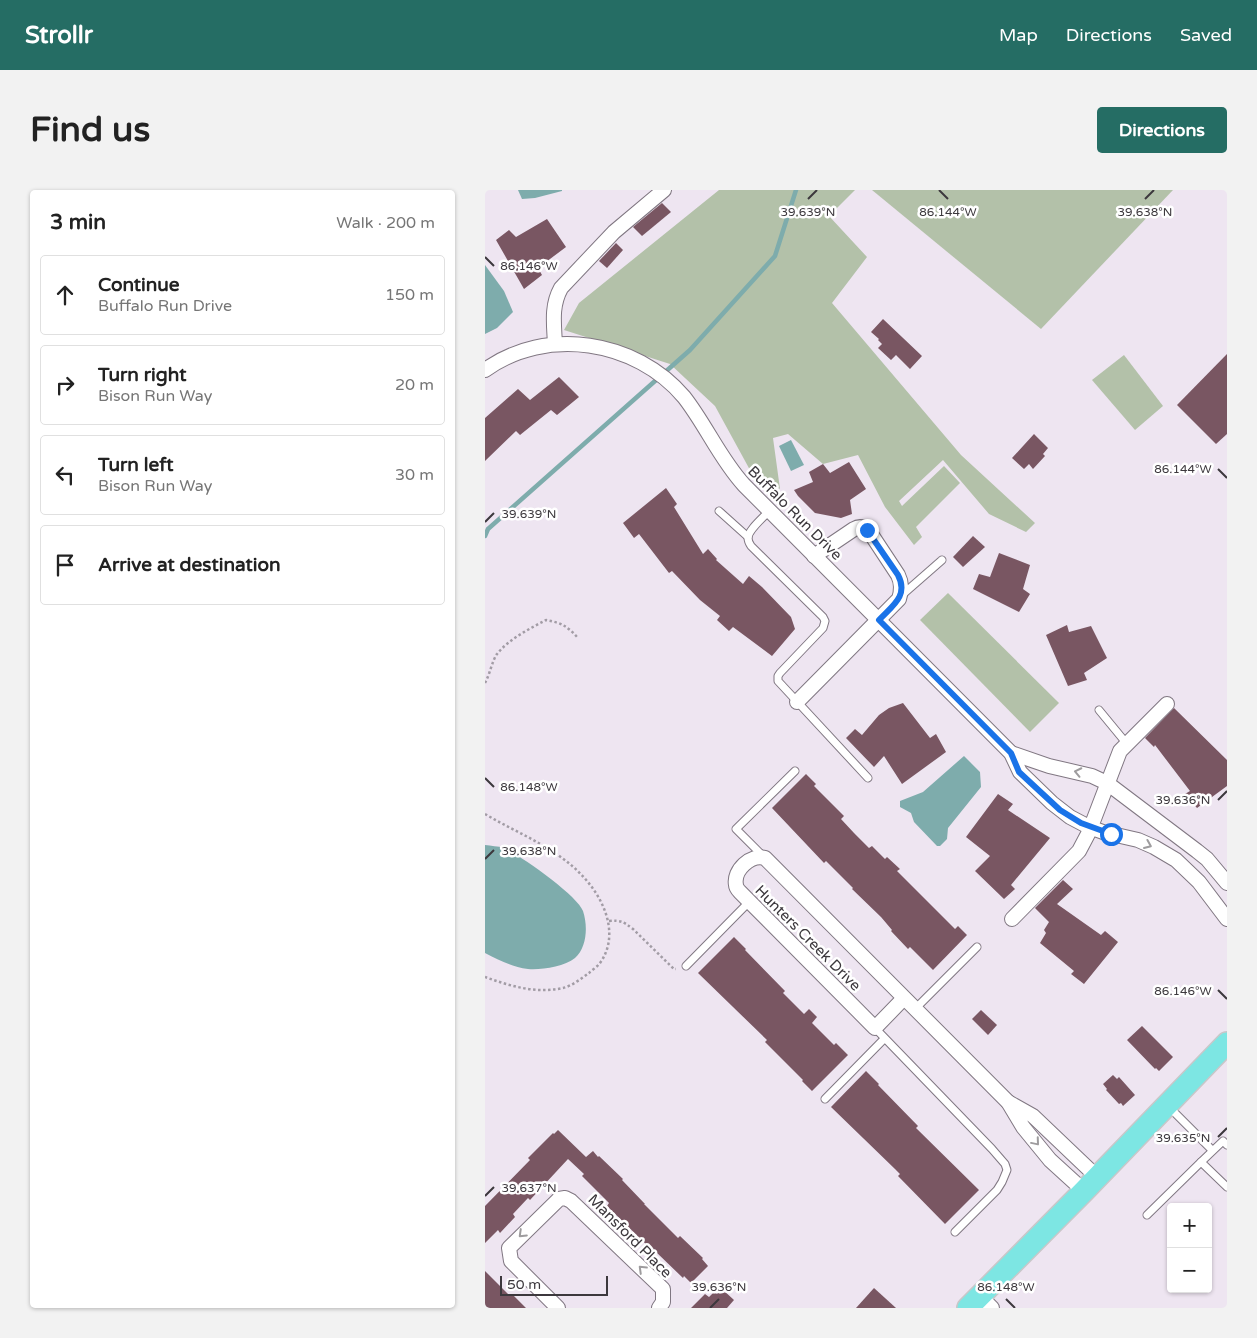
<!DOCTYPE html>
<meta charset="utf-8">
<style>
:root{--surface:#fff;--page:#f2f2f2;--text:#222;--muted:#767676;--line:#e0e0e0;--accent:#256d64}
body{margin:0;font-family:"Varela Round",sans-serif;background:var(--page);color:var(--text)}
.controls{position:absolute;right:15px;bottom:15px;display:grid;overflow:hidden;border-radius:5px;box-shadow:0 1px 4px #0004}
.controls button{width:45px;height:45px;display:grid;place-items:center;padding:0;border:0;border-bottom:1px solid var(--line);background:var(--surface);color:var(--text);font:25px sans-serif}
.scale{position:absolute;left:15px;bottom:12px;width:108px;box-sizing:border-box;padding-left:5px;border:2px solid #3c383d;border-top:0;font-size:14px;line-height:18px;white-space:nowrap;color:#3c383d;-webkit-text-stroke:4px #fff;paint-order:stroke}
.stop{position:absolute;width:15px;height:15px;margin:-11px;border:4px solid #1a73e8;border-radius:50%;background:#fff}
.stop.end{background:#1a73e8;border-color:#fff;box-shadow:0 1px 5px #0008}
.list{margin:0;padding:0;list-style:none}
h2{display:flex;justify-content:space-between;align-items:center;height:65px;margin:0;padding:0 20px;font-size:21px}
h2 small{font-size:16px;font-weight:400;color:var(--muted)}
.list li{display:grid;grid-template-columns:32px 1fr auto;gap:15px;align-items:center;box-sizing:border-box;height:80px;margin:0 10px 10px;padding:0 10px;border:1px solid var(--line);border-radius:5px}
.list b{display:block;font-size:19px;white-space:nowrap}
.list p{margin:0;font-size:16px;white-space:nowrap;color:var(--muted)}
.list em{font-size:16px;font-style:normal;color:var(--muted)}
.icon{flex:none;width:28px;height:28px;fill:none;stroke:currentColor;stroke-width:2;stroke-linecap:round;stroke-linejoin:round}
.map{position:relative;flex:none;width:742px;height:1118px;overflow:hidden;border-radius:5px}
header{display:flex;align-items:center;gap:30px;box-sizing:border-box;height:70px;padding:0 25px;background:var(--accent);color:#fff}
header strong{font-size:24px}
nav{display:flex;gap:28px;margin-inline-start:auto;font-size:18px}
.intro{display:flex;align-items:center;justify-content:space-between;box-sizing:border-box;height:120px;padding:0 30px}
h1{margin:0;font-size:35px}
.button{padding:12px 22px;border-radius:5px;background:var(--accent);color:#fff;font-size:18px;font-weight:700}
main{display:flex;gap:30px;padding:0 30px}
aside{flex:1;background:var(--surface);border-radius:5px;box-shadow:0 1px 4px #0004}
.map>svg:first-child{display:block}
</style>
<header>
<strong>Strollr</strong>
<nav><a>Map</a><a>Directions</a><a>Saved</a></nav>
</header>
<div class="intro"><h1>Find us</h1><a class="button">Directions</a></div>
<main>
<aside>
<h2>3 min<small>Walk · 200 m</small></h2>
<ul class="list">
<li><svg class="icon" aria-label="ahead" viewBox="0 0 24 24"><path d="M12 20V5M6 11l6-6 6 6"/></svg><div><b>Continue</b><p>Buffalo Run Drive</p></div><em>150 m</em></li>
<li><svg class="icon" aria-label="right" viewBox="0 0 24 24"><path d="M7 20v-9h11M14 6l5 5-5 5"/></svg><div><b>Turn right</b><p>Bison Run Way</p></div><em>20 m</em></li>
<li><svg class="icon" aria-label="left" viewBox="0 0 24 24"><path d="M17 20v-9H6M10 6l-5 5 5 5"/></svg><div><b>Turn left</b><p>Bison Run Way</p></div><em>30 m</em></li>
<li><svg class="icon" aria-label="arrive" viewBox="0 0 24 24"><path d="M6 21V4h12l-3 4 3 4H6"/></svg><div><b>Arrive at destination</b></div></li>
</ul>
</aside>
<div class="map">
<svg width="742" height="1118" viewBox="0 0 742 1118">
<rect width="100%" height="100%" fill="#eee5f1"/>
<g fill="#b3c1a9">
<polygon points="234,0 370,0 344,26 382,67 347,113 476,265 550,333 541,342 504,324 458,270 414,311 417,316 459,276 475,293 431,337 437,347 429,355 400,317 373,265 338,274 303,244 288,248 295,299 265,280 230,216 185,174 79,140 94,113"/>
<polygon points="387,0 688,0 556,139"/>
<polygon points="639,165 678,216 650,240 607,190"/>
<polygon points="463,403 574,513 545,542 435,430"/>
</g>
<g fill="#7eacac">
<polygon points="33,0 77,0 77,1 50,8 37,9"/>
<polygon points="0,75 19,101 28,122 12,138 0,144"/>
<polygon points="306,250 319,275 306,281 294,256"/>
<polygon points="479,566 495,582 496,597 463,638 462,649 455,656 452,656 429,632 426,623 415,617 415,611 438,602"/>
<path d="M0,655c6,1 13,1 19,3 16,7 74,48 79,63 5,15 4,36 -8,47 -11,9 -34,12 -47,11 -16,-2 -29,-9 -43,-16z"/>
</g>
<g fill="none" stroke-linecap="round" stroke-linejoin="round">
<polyline stroke="#7eacac" stroke-width="4.5" points="0,346 3,339 205,160 290,66 311,0"/>
</g>
<g fill="#795662">
<polygon points="177,13 186,22 157,46 148,37"/>
<polygon points="62,29 81,57 53,78 57,85 39,99 11,50 24,40 31,47"/>
<polygon points="131,53 138,60 122,78 114,71"/>
<polygon points="398,129 437,166 425,179 411,165 406,170 393,158 397,154 393,150 394,149 386,142"/>
<polygon points="742,164 742,244 731,254 692,215"/>
<polygon points="74,187 94,207 72,225 66,220 35,245 31,241 0,271 0,228 33,199 45,210"/>
<polygon points="549,244 563,258 558,264 560,266 548,279 544,274 539,279 527,268"/>
<polygon points="364,272 381,299 365,310 367,324 356,328 330,323 313,306 309,300 328,292 324,282 338,274 345,283"/>
<polygon points="181,298 192,314 189,317 218,364 223,359 232,369 231,370 258,394 264,386 277,397 306,427 310,439 287,466 248,437 244,441 232,430 235,426 215,410 187,381 184,383 154,344 149,348 138,333"/>
<polygon points="488,346 500,357 478,377 468,367"/>
<polygon points="514,363 545,375 538,399 545,404 534,422 488,399 494,384 505,387"/>
<polygon points="582,435 584,442 606,436 622,468 599,483 602,490 583,496 561,445"/>
<polygon points="418,513 445,548 451,544 461,562 417,594 399,566 389,577 361,548 370,539 377,545 394,525 404,518"/>
<polygon points="689,518 742,570 742,596 712,618 700,604 705,601 670,555 669,557 660,548"/>
<polygon points="321,584 331,594 329,596 359,626 356,629 369,643 384,658 387,656 400,669 402,667 415,679 412,681 470,739 473,736 482,745 448,780 425,757 423,759 406,741 407,740 396,727 367,699 368,698 341,671 339,673 287,618"/>
<polygon points="513,604 528,614 523,620 565,648 526,695 530,699 519,709 490,681 505,666 481,647"/>
<polygon points="578,690 588,699 572,714 616,745 620,741 633,752 599,794 586,784 589,781 555,753 561,743 559,740 564,732 550,718"/>
<polygon points="249,747 261,759 260,760 300,801 298,803 319,824 324,819 332,827 327,833 349,855 351,853 363,865 327,901 317,891 318,890 280,852 282,850 213,783"/>
<polygon points="496,820 512,835 503,845 487,829"/>
<polygon points="657,836 688,867 674,881 671,878 670,879 642,850"/>
<polygon points="381,881 394,894 393,895 433,936 431,938 494,1000 460,1034 413,986 415,984 410,979 346,917"/>
<polygon points="628,885 632,889 634,887 650,905 638,916 636,913 634,914 621,900 622,899 618,894"/>
<polygon points="73,940 101,967 108,961 113,967 114,966 138,989 137,990 160,1014 159,1014 193,1048 195,1046 218,1068 217,1069 223,1076 206,1093 199,1086 198,1088 170,1061 169,1062 122,1016 124,1013 97,986 99,984 83,969 45,1010 43,1008 28,1024 30,1027 15,1043 13,1040 0,1053 0,1016 45,970 43,968 68,943 69,944"/>
<polygon points="0,1081 25,1106 27,1104 41,1118 0,1118"/>
<polygon points="389,1098 411,1118 371,1118"/>
<polygon points="237,1099 249,1110 242,1118 206,1118 220,1104 224,1107 229,1102 232,1104"/>
</g>
<g fill="none" stroke-linecap="round" stroke-linejoin="round">
<defs>
<g id="service">
<polyline points="234,321 263,347"/>
<path d="M284,321c-5,6 -21,19 -21,27 0,3 1,5 3,8l72,71 2,4 -2,7 -43,45 -2,3v5l90,97"/>
<polyline points="417,405 457,370"/>
<polyline points="614,520 642,554"/>
<polyline points="279,667 251,639 310,581"/>
<polyline points="201,776 264,712"/>
<polyline points="430,819 492,757"/>
<polyline points="390,838 507,959 520,974 522,980 517,992 512,1000 470,1042"/>
<polyline points="340,909 399,849"/>
<polyline points="684,917 727,960"/>
<polyline points="742,955 738,951 716,972 742,997"/>
<polyline points="662,1025 716,972"/>
</g>
<g id="minor">
<path d="M70,154c-1,-20 -4,-38 6,-56l53,-56 50,-42"/>
<path d="M0,180c61,-44 151,-30 199,27 22,28 36,62 60,88l267,268 9,19 32,31 18,14 19,10 14,5 35,8 16,7 22,13 23,22 28,37"/>
<path d="M312,512l102,-103c3,-9 3,-16 -1,-24l-29,-44c-5,-4 -10,-5 -15,-2l-40,27"/>
<polyline points="526,563 564,576 607,586 622,593 712,661 722,669 742,693"/>
<polyline points="527,729 594,661 604,642 635,561 682,514"/>
<path d="M419,808l-29,30 -135,-136c-2,-2 -4,-5 -4,-7 -3,-15 15,-31 29,-27l243,244 15,25 27,33 34,31"/>
<polyline points="523,912 548,926 612,987"/>
<polyline points="495,1106 507,1118"/>
<polyline points="73,1118 26,1071 24,1058 74,1009 80,1008 86,1011 178,1099 178,1112 174,1118"/>
</g>
<polyline id="primary" points="483,1118 599,1001 742,853"/>
</defs>
<use href="#service" stroke="#807782" stroke-width="9"/>
<use href="#minor" stroke="#807782" stroke-width="16"/>
<use href="#primary" stroke="#c8c7c9" stroke-width="24"/>
<g stroke="#a29ca5" stroke-width="2.5" stroke-dasharray="2.5 2.5" stroke-linecap="butt">
<path d="M0,493c5,-9 7,-22 12,-29 12,-15 32,-25 49,-34 16,3 21,6 32,18"/>
<path d="M0,624c37,22 79,36 106,72 16,21 27,52 9,77 -3,4 -8,7 -11,10 -7,5 -17,13 -26,15 -27,6 -53,-2 -78,-11"/>
<path d="M124,731c12,-1 15,1 24,8l41,40h2"/>
</g>
<use href="#service" stroke="#fff" stroke-width="7"/>
<use href="#minor" stroke="#fff" stroke-width="14"/>
<use href="#primary" stroke="#7de6e3" stroke-width="21"/>
</g>
<defs><path id="oneway-chevron" d="M-2-3.5L2.5 0L-2 3.5" fill="none" stroke-width="1.6" stroke-linecap="round" stroke-linejoin="round" transform="scale(1.25)"/></defs>
<g stroke="#9e9c9e">
<use href="#oneway-chevron" transform="translate(593 582) rotate(-168)"/>
<use href="#oneway-chevron" transform="translate(663 655) rotate(23)"/>
<use href="#oneway-chevron" transform="translate(551 952) rotate(50)"/>
<use href="#oneway-chevron" transform="translate(37 1044) rotate(136)"/>
<use href="#oneway-chevron" transform="translate(157 1079) rotate(-136)"/>
</g>
<g fill="none" stroke-linecap="round" stroke-linejoin="round">
<path stroke="#1a73e8" stroke-width="6" d="M382,340l31,45c11,21 -6,31 -19,45l132,133 8,19 41,38 21,13 30,11"/>
</g>
<path fill="none" stroke="#3c383d" stroke-width="2" d="M454,0l9,9M323,9l9,-9M660,9l9,-9M0,67l9,9M733,279l9,9M0,332l9,-9M0,588l9,9M733,610l9,-9M0,669l9,-9M733,800l9,9M733,947l9,-9M0,1006l9,-9M521,1109l9,9M225,1118l9,-9"/>
<g text-anchor="middle" dominant-baseline="central" stroke-width="5" stroke-linejoin="round" paint-order="stroke">
<g font-size="15" fill="#3c383d" stroke="#fff">
<text transform="translate(310 323) rotate(45)">Buffalo Run Drive</text>
<text transform="translate(323 748) rotate(45)">Hunters Creek Drive</text>
<text transform="translate(145 1046) rotate(45)">Mansford Place</text>
</g>
</g>
<g font-size="12" text-anchor="middle" fill="#3c383d" stroke="#fff" stroke-width="5" stroke-linejoin="round" paint-order="stroke">
<text x="463" y="26">86.144°W</text>
<text x="323" y="26">39.639°N</text>
<text x="660" y="26">39.638°N</text>
<text x="44" y="80">86.146°W</text>
<text x="698" y="283">86.144°W</text>
<text x="44" y="328">39.639°N</text>
<text x="44" y="601">86.148°W</text>
<text x="698" y="614">39.636°N</text>
<text x="44" y="665">39.638°N</text>
<text x="698" y="805">86.146°W</text>
<text x="698" y="952">39.635°N</text>
<text x="44" y="1002">39.637°N</text>
<text x="234" y="1101">39.636°N</text>
<text x="521" y="1101">86.148°W</text>
</g>
</svg>
<div class="controls">
<button>+</button>
<button>−</button>
</div>
<div class="scale">50 m</div>
<div class="stop" style="left:626px;top:644px"></div>
<div class="stop end" style="left:382px;top:340px"></div>
</div>
</main>
